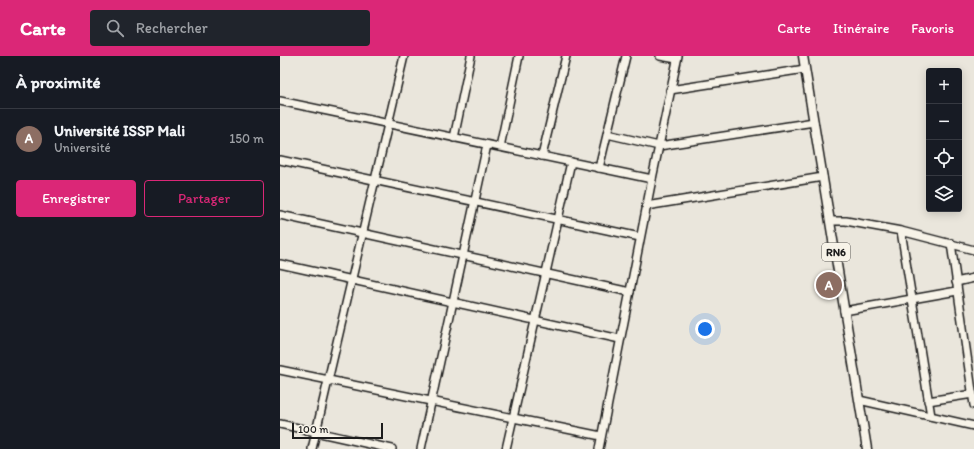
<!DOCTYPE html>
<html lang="fr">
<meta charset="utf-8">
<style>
:root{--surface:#171b24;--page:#20242c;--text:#f1f3f6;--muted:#9ea1a6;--line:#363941;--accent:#db2777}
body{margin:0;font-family:Itim,sans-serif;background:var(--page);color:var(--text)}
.controls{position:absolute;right:12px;top:12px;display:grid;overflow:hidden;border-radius:4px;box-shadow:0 2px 10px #0003}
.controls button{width:36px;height:36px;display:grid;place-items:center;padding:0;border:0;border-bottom:1px solid var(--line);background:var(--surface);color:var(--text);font:20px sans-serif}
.scale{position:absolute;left:12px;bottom:10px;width:91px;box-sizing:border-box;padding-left:4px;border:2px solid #1c1c1c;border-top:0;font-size:11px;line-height:14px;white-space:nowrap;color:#1c1c1c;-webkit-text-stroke:3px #f7f3e8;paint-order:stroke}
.you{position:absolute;left:425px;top:273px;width:14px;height:14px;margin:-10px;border:3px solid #fff;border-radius:50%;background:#1a73e8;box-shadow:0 0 0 6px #1a73e833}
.badge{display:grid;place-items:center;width:26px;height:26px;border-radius:50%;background:var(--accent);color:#fff;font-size:13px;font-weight:700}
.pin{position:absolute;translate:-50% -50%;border:2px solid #fff;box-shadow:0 1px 4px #0006}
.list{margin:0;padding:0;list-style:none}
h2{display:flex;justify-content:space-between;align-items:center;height:52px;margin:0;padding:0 16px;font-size:17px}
h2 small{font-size:13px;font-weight:400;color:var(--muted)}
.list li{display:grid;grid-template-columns:26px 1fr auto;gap:12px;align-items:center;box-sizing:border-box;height:60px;padding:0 16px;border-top:1px solid var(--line)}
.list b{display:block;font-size:15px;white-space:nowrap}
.list p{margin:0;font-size:13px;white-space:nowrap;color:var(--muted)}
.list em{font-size:13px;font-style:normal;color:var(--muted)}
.actions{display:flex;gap:8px;padding:12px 16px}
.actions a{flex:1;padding:9px 0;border:1px solid var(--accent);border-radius:4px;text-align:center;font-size:14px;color:var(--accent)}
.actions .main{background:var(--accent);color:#fff}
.icon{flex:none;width:22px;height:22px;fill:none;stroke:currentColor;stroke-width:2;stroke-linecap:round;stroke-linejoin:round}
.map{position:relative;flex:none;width:694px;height:393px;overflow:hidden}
header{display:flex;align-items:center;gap:24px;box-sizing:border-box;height:56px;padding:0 20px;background:var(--accent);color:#fff}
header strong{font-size:19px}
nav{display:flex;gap:22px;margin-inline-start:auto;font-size:14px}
.search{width:280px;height:36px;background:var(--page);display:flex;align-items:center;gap:10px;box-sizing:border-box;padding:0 14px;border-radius:4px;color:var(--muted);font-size:15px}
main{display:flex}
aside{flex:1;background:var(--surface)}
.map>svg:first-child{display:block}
</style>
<header>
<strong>Carte</strong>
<div class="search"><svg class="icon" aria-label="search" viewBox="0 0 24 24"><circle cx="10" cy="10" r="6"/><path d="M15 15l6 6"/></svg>Rechercher</div>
<nav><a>Carte</a><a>Itinéraire</a><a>Favoris</a></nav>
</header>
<main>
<aside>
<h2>À proximité<small></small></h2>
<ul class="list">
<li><span class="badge" style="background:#8d6e63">A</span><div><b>Université ISSP Mali</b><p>Université</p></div><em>150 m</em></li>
</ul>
<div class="actions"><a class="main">Enregistrer</a><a>Partager</a></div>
</aside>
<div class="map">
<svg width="694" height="393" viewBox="0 0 694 393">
<rect width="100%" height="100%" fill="#eae6dc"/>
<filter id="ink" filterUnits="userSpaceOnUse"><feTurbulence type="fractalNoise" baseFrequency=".025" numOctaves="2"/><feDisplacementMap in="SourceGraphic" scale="8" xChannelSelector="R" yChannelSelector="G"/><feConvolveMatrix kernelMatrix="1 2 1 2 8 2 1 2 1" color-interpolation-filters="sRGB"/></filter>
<g filter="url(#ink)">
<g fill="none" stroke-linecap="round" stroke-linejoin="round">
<defs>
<g id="minor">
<polyline points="380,0 397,3"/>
<polyline points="390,34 525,13"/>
<polyline points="0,45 372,123"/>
<polyline points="327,78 379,90 534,66"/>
<polyline points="174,82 191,0"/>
<polyline points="220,91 239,0"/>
<polyline points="262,100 286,0"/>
<polyline points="0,104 360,181"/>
<polyline points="319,112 346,0"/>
<polyline points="366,150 543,121"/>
<polyline points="0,159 350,236"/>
<polyline points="551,165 566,165 621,175 694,194"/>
<polyline points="621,175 651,360"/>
<polyline points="671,187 694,349"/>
<polyline points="0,208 340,283"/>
<polyline points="676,226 694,222"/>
<polyline points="564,255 677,235"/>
<polyline points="0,314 321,380"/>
<polyline points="579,344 694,370"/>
<polyline points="648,345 693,338"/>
<polyline points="0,368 112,393"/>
<polyline points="32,393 124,0"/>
<polyline points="141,393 207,89"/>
<polyline points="226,393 291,106"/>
<polyline points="319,393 372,123 398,0"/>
</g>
<path id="major" d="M523,0c22,131 42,262 64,393"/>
</defs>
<use href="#minor" stroke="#1c1c1c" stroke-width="10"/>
<use href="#major" stroke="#1c1c1c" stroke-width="11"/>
<use href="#minor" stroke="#f7f3e8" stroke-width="7"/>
<use href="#major" stroke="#f7f3e8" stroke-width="8"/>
</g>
</g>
<g text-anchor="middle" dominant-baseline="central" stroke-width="3" stroke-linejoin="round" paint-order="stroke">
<rect fill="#f7f3e8" stroke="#5e5c59" stroke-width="1" x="542" y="187" width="28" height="18" rx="3"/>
<g font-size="11" font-weight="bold" fill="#1c1c1c">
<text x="556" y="196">RN6</text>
</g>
</g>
</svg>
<div class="controls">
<button>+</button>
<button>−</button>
<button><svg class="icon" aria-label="locate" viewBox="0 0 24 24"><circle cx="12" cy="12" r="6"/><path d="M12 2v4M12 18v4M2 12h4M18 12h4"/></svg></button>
<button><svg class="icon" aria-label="layers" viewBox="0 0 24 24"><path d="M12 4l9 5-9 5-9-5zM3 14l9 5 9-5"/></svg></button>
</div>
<div class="scale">100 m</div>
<div class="you"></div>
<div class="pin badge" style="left:549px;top:229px;background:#8d6e63">A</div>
</div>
</main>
